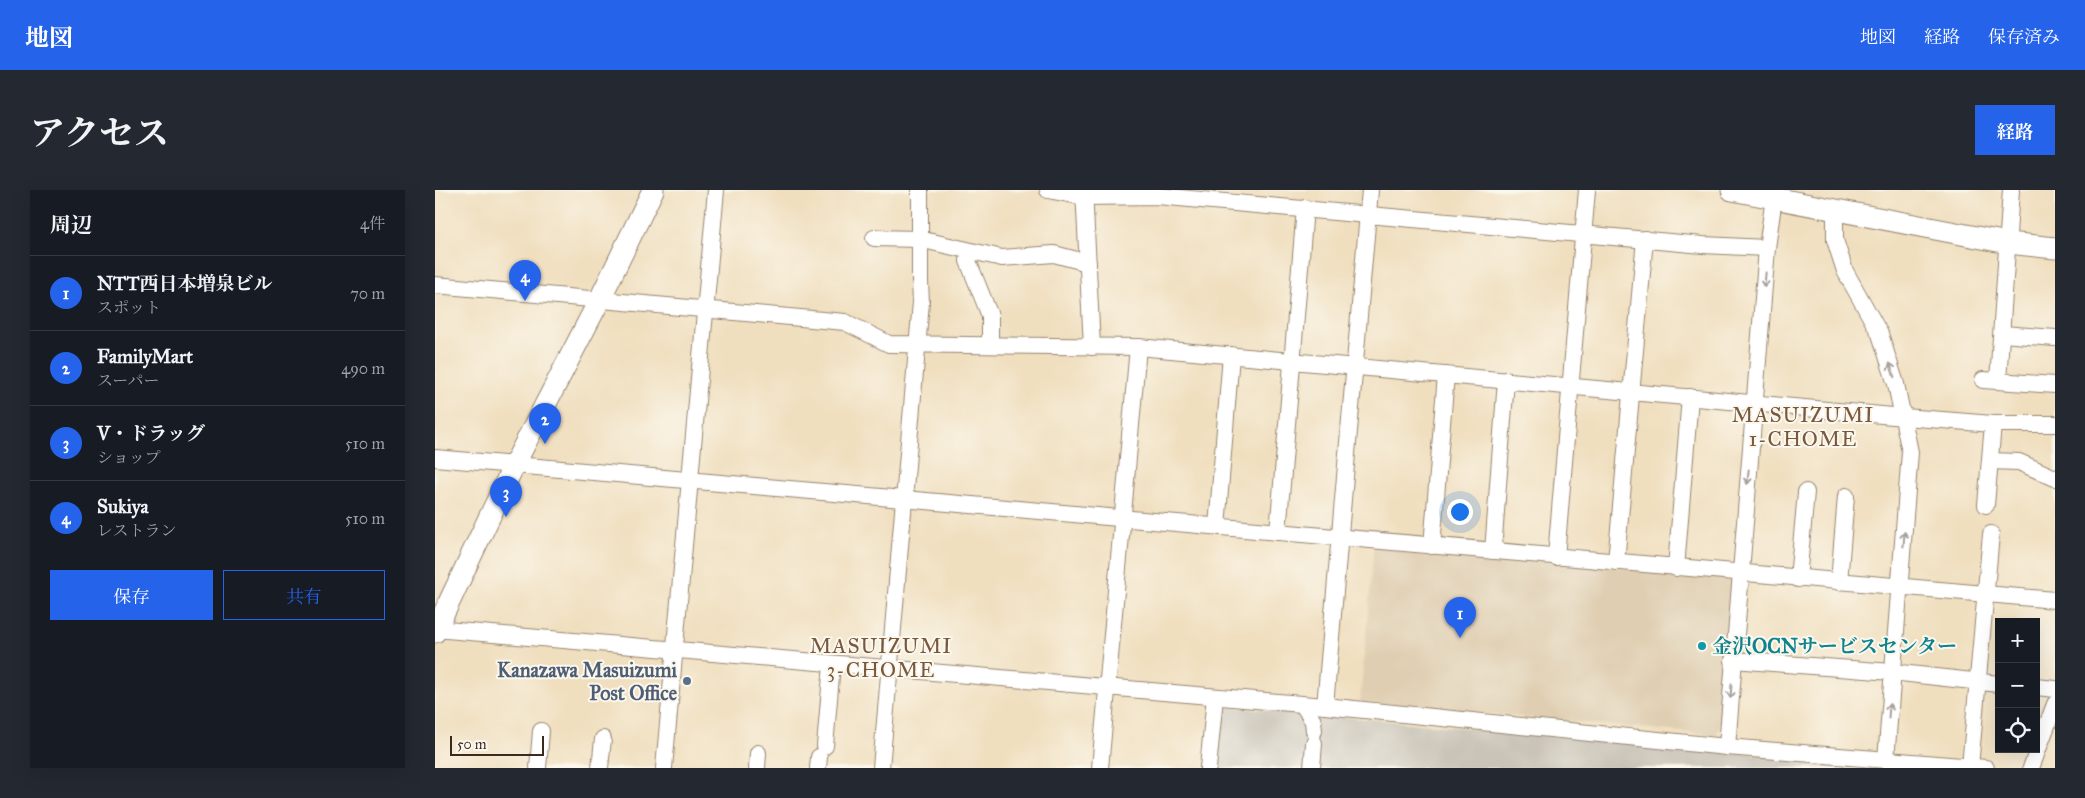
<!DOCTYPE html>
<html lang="ja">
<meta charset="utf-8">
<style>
:root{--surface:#171b24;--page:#242831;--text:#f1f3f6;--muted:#9ea1a6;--line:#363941;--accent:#2563eb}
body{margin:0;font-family:"IM FELL Great Primer","Noto Serif JP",serif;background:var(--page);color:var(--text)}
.controls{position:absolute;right:15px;bottom:15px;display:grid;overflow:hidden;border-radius:0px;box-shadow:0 5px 20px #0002}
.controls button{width:45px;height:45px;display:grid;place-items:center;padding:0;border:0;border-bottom:1px solid var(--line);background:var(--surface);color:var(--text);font:25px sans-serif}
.scale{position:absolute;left:15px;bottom:12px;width:94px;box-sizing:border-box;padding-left:5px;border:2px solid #3b2a1e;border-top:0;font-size:14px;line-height:18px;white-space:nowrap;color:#3b2a1e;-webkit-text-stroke:4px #fbf7ec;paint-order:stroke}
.you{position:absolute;left:1024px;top:321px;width:18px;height:18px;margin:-12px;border:4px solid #fff;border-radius:50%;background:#1a73e8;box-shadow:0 0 0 8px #1a73e833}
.badge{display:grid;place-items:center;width:32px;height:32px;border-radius:50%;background:var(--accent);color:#fff;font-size:16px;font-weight:700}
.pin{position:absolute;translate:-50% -41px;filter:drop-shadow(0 1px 2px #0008)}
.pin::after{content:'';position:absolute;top:26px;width:18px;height:15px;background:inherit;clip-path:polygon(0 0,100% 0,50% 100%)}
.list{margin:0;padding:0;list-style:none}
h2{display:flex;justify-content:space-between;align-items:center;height:65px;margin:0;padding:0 20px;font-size:21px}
h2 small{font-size:16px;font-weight:400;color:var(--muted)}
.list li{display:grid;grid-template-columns:32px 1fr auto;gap:15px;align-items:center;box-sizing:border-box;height:75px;padding:0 20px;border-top:1px solid var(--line)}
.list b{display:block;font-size:19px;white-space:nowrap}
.list p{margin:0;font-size:16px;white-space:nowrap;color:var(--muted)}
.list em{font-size:16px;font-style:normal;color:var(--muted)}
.actions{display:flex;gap:10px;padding:15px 20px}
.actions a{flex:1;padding:11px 0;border:1px solid var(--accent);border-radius:0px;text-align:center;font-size:18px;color:var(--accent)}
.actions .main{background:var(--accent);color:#fff}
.icon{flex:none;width:28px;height:28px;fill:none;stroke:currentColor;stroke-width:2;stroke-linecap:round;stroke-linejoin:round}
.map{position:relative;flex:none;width:1620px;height:578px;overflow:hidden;border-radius:0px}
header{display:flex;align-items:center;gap:30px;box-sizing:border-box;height:70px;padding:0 25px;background:var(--accent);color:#fff}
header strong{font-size:24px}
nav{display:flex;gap:28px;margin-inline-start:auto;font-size:18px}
.intro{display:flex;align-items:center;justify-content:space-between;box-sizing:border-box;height:120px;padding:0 30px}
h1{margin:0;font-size:35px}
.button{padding:12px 22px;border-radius:0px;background:var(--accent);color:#fff;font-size:18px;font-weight:700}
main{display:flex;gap:30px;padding:0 30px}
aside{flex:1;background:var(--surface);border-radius:0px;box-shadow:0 5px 20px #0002}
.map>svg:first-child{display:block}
</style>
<header>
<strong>地図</strong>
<nav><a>地図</a><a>経路</a><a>保存済み</a></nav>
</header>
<div class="intro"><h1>アクセス</h1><a class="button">経路</a></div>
<main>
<aside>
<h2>周辺<small>4件</small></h2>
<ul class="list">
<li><span class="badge">1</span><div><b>NTT西日本増泉ビル</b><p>スポット</p></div><em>70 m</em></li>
<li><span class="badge">2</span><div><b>FamilyMart</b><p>スーパー</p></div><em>490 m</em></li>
<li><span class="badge">3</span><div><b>V・ドラッグ</b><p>ショップ</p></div><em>510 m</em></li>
<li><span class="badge">4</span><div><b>Sukiya</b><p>レストラン</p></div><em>510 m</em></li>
</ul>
<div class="actions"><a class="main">保存</a><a>共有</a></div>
</aside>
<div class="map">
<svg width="1620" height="578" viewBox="0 0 1620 578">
<rect width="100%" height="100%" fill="#fbf7ec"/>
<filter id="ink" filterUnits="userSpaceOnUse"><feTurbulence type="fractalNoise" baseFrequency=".02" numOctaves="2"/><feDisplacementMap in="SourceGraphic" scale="10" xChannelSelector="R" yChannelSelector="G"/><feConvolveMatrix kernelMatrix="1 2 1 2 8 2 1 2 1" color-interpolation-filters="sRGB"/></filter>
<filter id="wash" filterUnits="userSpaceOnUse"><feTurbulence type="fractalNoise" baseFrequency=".0096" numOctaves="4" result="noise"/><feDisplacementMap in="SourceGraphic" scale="20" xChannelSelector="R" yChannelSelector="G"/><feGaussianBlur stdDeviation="1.12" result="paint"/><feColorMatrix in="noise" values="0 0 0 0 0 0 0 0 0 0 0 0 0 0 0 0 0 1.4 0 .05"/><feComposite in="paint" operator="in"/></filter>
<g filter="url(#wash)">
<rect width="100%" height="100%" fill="#f0dfbf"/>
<polygon fill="#dfceb1" points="939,355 1297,388 1284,539 1280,545 925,512"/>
<polygon fill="#c9c3b8" points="785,516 1416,572 1416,578 779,578"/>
</g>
<g filter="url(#ink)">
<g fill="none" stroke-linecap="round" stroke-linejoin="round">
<defs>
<g id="minor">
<polyline points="613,0 649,7 722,6 1268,55 1332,58"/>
<polyline points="649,0 657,157"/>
<polyline points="1400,20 1400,50 1410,81 1445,144 1461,194 1475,262 1451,570"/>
<polyline points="439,48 484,49 567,68 619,64 653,73"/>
<polyline points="535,61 533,71 555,126 555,155"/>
<polyline points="0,95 410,132 454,154 703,157 1469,227 1558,234 1620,234"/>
<polyline points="1567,144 1620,148"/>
<polyline points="1548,190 1620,195"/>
<polyline points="1563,191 1576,0"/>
<polyline points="0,268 1620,410"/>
<polyline points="1555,271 1584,272 1620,288"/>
<polyline points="1551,315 1558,234"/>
<polyline points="782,337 796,165"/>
<polyline points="843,342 870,18"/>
<polyline points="997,356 1011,185"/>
<polyline points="1058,361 1071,190"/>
<polyline points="1121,367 1152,0"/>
<polyline points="1181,372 1210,49"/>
<polyline points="1241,378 1255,207"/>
<polyline points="1363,389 1371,302"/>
<polyline points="1404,392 1411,306"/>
<polyline points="0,439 890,516 1292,557 1551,578"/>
<polyline points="1298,470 1457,482 1564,494"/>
<polyline points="1601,497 1620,499"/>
<polyline points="868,515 878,531 879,541"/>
<polyline points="890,516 935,0"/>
<polyline points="390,556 397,474"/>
<polyline points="1292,557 1332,58 1340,0"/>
<polyline points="1535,577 1556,344"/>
<polyline points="103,578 106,541"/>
<polyline points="165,578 168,549"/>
<polyline points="229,578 281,0"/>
<polyline points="322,578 323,563"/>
<polyline points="383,578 384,567"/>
<polyline points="446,578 486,112 485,92 485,0"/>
<polyline points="665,578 703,157"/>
<polyline points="773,578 780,507"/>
<polyline points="877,578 879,553"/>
<polyline points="1596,578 1620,514"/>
</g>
<g id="major">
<polyline points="1297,0 1573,53 1620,58"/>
<polyline points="0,442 79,275 164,111 218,0"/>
</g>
</defs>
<use href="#minor" stroke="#96846e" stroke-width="18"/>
<use href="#major" stroke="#96846e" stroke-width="23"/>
<use href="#minor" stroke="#fff" stroke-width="16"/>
<use href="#major" stroke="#fff" stroke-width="21"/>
</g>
<defs><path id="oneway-shaft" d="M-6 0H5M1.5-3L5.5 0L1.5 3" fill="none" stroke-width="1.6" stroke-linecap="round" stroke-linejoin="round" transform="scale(1.25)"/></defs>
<g stroke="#a79f9a">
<use href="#oneway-shaft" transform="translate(1330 90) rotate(95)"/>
<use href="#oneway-shaft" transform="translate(1457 180) rotate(-108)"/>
<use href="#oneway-shaft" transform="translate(1313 287) rotate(95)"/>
<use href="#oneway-shaft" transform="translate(1469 349) rotate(-85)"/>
<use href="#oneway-shaft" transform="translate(1296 501) rotate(94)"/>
<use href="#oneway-shaft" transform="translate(1454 521) rotate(-86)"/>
</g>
</g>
<circle fill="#0f9aa8" stroke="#fbf7ec" stroke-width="2" cx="1267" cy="456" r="5"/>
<circle fill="#5c6f8a" stroke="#fbf7ec" stroke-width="2" cx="252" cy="491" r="5"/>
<g text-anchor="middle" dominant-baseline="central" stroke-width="4" stroke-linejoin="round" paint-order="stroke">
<g font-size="20" font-weight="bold" fill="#0d838f" stroke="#fbf7ec" text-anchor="start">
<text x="1277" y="456">金沢OCNサービスセンター</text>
</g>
<g font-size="20" font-weight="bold" fill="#4e5e75" stroke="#fbf7ec" text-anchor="end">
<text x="242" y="480">Kanazawa Masuizumi<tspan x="242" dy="23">Post Office</tspan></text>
</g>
<g font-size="21" letter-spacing="1" fill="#79593e" stroke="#fbf7ec">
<text x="1368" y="225">MASUIZUMI<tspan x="1368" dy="24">1-CHOME</tspan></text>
<text x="446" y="456">MASUIZUMI<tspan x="446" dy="24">3-CHOME</tspan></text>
</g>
</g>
</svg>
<div class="controls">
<button>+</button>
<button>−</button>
<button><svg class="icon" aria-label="locate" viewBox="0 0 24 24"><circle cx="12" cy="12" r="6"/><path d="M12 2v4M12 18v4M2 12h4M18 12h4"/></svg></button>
</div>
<div class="scale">50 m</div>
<div class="you"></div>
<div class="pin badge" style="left:1025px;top:448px">1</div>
<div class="pin badge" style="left:110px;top:254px">2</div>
<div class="pin badge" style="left:71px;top:327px">3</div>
<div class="pin badge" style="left:90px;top:111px">4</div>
</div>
</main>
